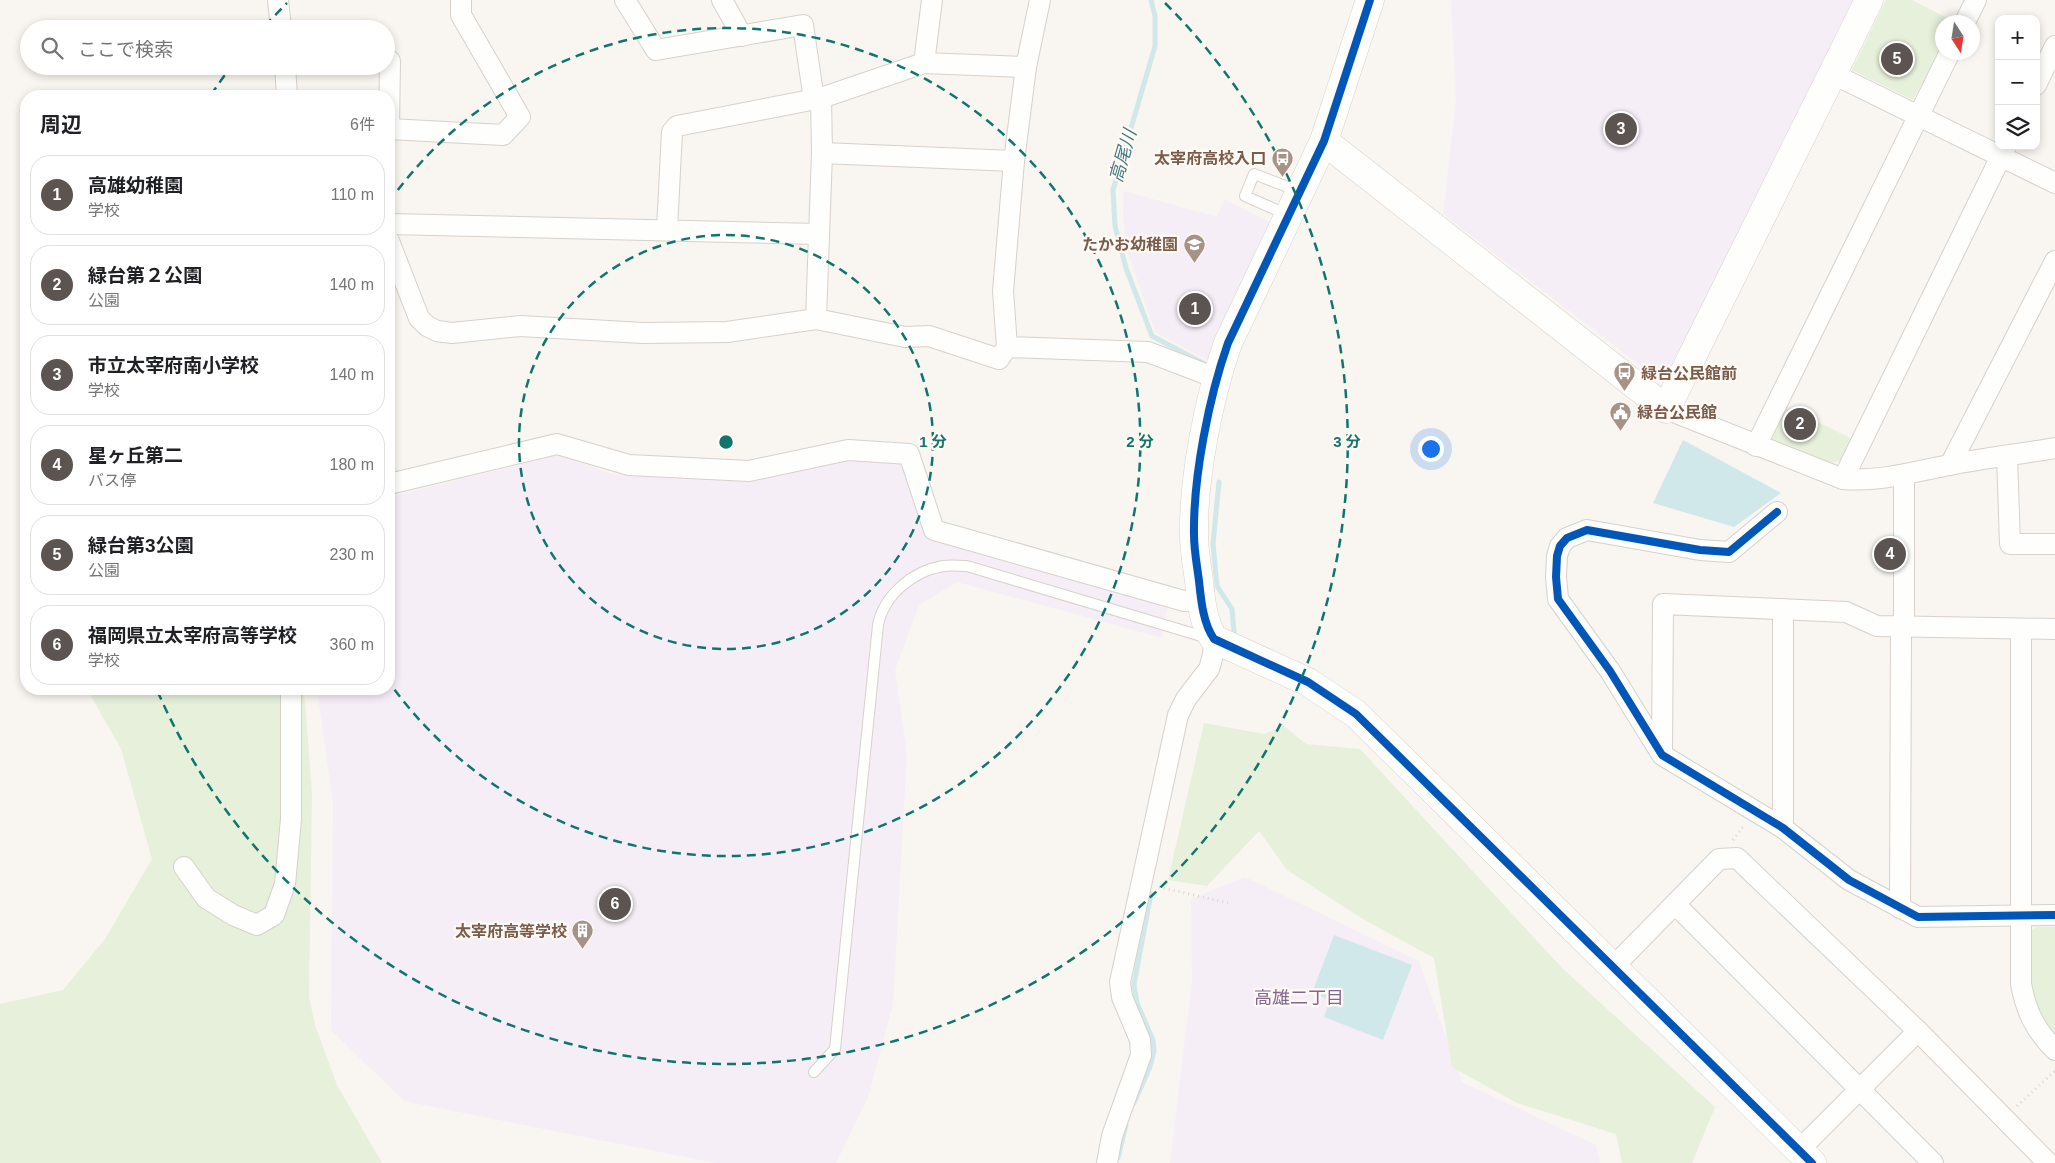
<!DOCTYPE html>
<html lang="ja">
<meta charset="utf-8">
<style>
:root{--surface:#fff;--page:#f2f2f2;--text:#202124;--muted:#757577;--line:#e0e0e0;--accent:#5c5450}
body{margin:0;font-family:Helvetica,"Noto Sans JP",sans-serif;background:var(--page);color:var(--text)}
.controls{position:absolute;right:15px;top:15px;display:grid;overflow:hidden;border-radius:10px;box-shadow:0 2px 8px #0003}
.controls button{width:45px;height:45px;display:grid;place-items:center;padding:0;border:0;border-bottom:1px solid var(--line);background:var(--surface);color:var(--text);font:25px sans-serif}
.compass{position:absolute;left:1935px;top:15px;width:45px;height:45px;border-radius:50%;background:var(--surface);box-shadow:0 2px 8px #0003;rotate:168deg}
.you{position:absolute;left:1430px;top:448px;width:18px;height:18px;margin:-12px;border:4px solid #fff;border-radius:50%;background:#1a73e8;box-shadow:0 0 0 8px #1a73e833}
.badge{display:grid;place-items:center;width:32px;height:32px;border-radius:50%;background:var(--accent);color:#fff;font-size:16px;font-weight:700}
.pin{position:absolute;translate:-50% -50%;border:2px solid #fff;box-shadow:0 1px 5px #0006}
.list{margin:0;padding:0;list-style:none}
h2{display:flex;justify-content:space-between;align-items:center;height:65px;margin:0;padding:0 20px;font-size:21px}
h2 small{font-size:16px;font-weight:400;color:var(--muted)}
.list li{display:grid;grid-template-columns:32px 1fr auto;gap:15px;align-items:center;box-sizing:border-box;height:80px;margin:0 10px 10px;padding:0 10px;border:1px solid var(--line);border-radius:20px}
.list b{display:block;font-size:19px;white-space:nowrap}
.list p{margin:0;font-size:16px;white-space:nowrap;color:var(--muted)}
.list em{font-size:16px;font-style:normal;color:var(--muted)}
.icon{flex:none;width:28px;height:28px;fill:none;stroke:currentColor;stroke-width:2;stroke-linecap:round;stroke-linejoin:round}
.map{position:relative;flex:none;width:2055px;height:1163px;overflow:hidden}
.search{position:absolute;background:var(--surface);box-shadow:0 2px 8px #0003;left:20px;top:20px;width:375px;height:55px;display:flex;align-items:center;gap:12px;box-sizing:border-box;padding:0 18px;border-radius:28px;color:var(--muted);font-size:19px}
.panel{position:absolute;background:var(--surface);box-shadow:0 2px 8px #0003;left:20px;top:90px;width:375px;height:605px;border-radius:20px}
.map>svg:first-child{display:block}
</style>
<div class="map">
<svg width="2055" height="1163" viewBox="0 0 2055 1163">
<rect width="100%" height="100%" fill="#f9f5f0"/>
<g fill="#f6eef6">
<polygon points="1451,0 1856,0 1667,386 1443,214 1456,100"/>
<polygon points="1124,191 1217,217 1224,199 1275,225 1207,360 1155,332 1126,247 1123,212"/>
<polygon points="559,455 612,474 751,482 840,457 903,460 928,538 1168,606 1162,638 957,582 919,605 895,670 907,754 893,1004 868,1098 836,1163 715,1163 404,1101 331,1030 333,804 317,689 389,689 389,497"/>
<polygon points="1245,877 1419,961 1462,1082 1596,1145 1600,1163 1170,1163 1192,981 1191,899"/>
</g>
<g fill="#e7f0db">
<polygon points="1886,0 1912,0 1955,22 1942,22 1942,48 1913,100 1852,70"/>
<polygon points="1787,407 1854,440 1845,459 1829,464 1771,441"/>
<polygon points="87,689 304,689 312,793 309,997 315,1025 337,1085 382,1163 0,1163 0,1004 63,990 105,939 152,859 121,749"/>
<polygon points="1204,723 1264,734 1284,726 1306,744 1360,749 1562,968 1715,1107 1692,1163 1622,1163 1616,1134 1517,1103 1452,1067 1434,958 1363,919 1287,870 1259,831 1207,886 1168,880"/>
<path d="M2037,927h18v111c-29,-25 -25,-71 -28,-106z"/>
</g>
<g fill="#d0e8ea">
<polygon points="1683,440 1781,493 1734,527 1653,503"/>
<polygon points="1334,935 1412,965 1383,1040 1324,1017 1330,1000 1312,993"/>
</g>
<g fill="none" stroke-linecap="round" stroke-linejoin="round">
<g stroke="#d0e8ea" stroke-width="5">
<polyline points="1151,0 1155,16 1155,46 1113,190 1115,226 1126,268 1152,336 1203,363"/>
<polyline points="1219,482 1213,544 1217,586 1232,609 1234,632"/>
<polyline points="1134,1103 1150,1067 1154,1051 1153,1040 1137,1003 1134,984 1151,894"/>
<polyline points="1118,1158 1126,1125"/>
</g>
<defs>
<g id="lane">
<polyline points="1288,215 1245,196 1254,174 1298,191"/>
<path d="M814,1072l21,-23 43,-424c6,-30 35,-54 65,-59 8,-1 16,0 24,0l241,72"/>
</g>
<g id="street">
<polyline points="278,0 281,29"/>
<polyline points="625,0 656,50 803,25 814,100"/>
<polyline points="722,0 742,36"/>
<polyline points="1040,0 1026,67 1014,161 1003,291 1007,347 1148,352 1216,378"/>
<polyline points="1965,22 1976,0"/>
<polyline points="386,60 390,61 389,127"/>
<polyline points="924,63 932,0"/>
<polyline points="285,66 287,96"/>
<polyline points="1833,74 2055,183"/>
<polyline points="2036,85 2055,46"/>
<polyline points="389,129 503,135 520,117 461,15 461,0"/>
<polyline points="822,153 1014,161"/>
<polyline points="389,224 819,234"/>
<polyline points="667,229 672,132 677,126 821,98 924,63 1026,67"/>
<polyline points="389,241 419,318 427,326 437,331 452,333 520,326 643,333 727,332 816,319 822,153 821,98"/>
<polyline points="816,319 905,337 929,336 999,359 1007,347"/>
<path d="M1666,409l177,70c36,3 71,-7 106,-14 35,-7 71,-11 106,-17"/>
<polyline points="1756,446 1950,52"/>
<polyline points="2007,456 2010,544 2055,544"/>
<polyline points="1950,465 2055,261"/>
<polyline points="1843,479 2006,146"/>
<polyline points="389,484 557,444 629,465 749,471 848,450 909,454 934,530 1184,601 1201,600"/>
<polyline points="1777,512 1729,552 1700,550 1587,530 1567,538 1560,546 1557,556 1556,577 1558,599 1610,671 1662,755 1783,828 1849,880 1918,917 2055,915"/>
<polyline points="1783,609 1783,828"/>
<polyline points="1904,628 1904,475"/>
<path d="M2021,629v355c5,27 14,46 34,66"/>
<polyline points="1662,754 1663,604 1846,612 1877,626 2055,629"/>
<polyline points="184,867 206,898 233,915 257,925 274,915 285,884 291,819 291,689"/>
<polyline points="1675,904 1933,1163"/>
<polyline points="1900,908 1901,628"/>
<polyline points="1613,967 1719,859 1737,858 1918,1031 2048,1163"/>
<polyline points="1799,1150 1918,1031"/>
<polyline points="1107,1163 1112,1136 1141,1055 1140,1040 1122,997 1120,982 1178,715 1186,699 1209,669 1213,655 1214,639"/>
</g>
<g id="secondary">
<path d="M1370,0l-46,141 -96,202c-19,54 -35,134 -34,192 0,15 3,30 5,46 2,19 4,42 15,58l94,43 48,32 456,449"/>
<polyline points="1324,141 1666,409 1869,0"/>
</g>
</defs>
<use href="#lane" stroke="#d7d1cb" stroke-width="12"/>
<use href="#street" stroke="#d7d1cb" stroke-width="22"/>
<use href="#secondary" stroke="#d9d2cb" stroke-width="29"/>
<g stroke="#dcd5d0" stroke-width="3" stroke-dasharray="1 4" stroke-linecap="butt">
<polyline points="1733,840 1744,825"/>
<polyline points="1159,887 1228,903"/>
<polyline points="2017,1106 2055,1071"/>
</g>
<use href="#lane" stroke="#fefefd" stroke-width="10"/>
<use href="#street" stroke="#fefefd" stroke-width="20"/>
<use href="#secondary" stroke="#fefefd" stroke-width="28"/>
<defs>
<g id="cycleway">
<path d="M1370,0l-46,141 -96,202c-19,54 -35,134 -34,192 0,15 3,30 5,46 2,19 4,42 15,58l94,43 48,32 456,449"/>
<polyline points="1777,512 1729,552 1700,550 1587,530 1567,538 1560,546 1557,556 1556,577 1558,599 1610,671 1662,755 1783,828 1849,880 1918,917 2055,915"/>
</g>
</defs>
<use href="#cycleway" stroke="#fffaf3" stroke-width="11"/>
<use href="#cycleway" stroke="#0057b8" stroke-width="8"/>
</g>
<g fill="none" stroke="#0f766e" stroke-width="2.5" stroke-dasharray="9 6">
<circle cx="726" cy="442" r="207"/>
<path d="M389 202A414 414 0 1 1 389 682"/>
<path d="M211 95A621 621 0 0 1 230 68M265 26A621 621 0 0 1 287 3M1165 3A621 621 0 1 1 157 690"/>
</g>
<defs>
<symbol id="bus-pin" viewBox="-11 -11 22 30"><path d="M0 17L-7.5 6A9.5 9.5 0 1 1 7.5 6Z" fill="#a69286" stroke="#fffaf3"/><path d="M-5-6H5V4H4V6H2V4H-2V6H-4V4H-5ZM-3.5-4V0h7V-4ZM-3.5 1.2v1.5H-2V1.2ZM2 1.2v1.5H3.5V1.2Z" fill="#fff"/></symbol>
<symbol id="school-pin" viewBox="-11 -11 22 30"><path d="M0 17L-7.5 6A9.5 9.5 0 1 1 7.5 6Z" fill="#a69286" stroke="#fffaf3"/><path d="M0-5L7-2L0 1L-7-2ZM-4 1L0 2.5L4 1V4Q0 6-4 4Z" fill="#fff"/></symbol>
<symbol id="civic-pin" viewBox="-11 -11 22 30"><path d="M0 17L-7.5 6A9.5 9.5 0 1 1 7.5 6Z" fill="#a69286" stroke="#fffaf3"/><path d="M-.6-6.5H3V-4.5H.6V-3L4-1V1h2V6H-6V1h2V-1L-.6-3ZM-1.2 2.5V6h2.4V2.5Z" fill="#fff"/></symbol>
<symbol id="building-pin" viewBox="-11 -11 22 30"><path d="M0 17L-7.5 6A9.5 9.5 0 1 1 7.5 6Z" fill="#a69286" stroke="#fffaf3"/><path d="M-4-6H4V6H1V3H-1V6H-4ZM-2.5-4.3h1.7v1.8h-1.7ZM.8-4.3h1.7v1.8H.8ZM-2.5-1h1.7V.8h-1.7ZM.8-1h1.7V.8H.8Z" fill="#fff"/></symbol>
</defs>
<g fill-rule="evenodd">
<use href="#bus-pin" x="1270" y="146" width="25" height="34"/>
<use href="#school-pin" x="1182" y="232" width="25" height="34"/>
<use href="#bus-pin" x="1612" y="360" width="25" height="34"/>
<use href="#civic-pin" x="1608" y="400" width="25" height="34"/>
<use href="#building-pin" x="570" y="918" width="25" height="34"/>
</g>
<g text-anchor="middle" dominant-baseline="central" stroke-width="4.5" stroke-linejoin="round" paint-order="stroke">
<g font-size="16" font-weight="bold" fill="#7a5c4d" stroke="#fffaf3" text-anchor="end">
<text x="1266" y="158">太宰府高校入口</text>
<text x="1178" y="244">たかお幼稚園</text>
<text x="1641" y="373" text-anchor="start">緑台公民館前</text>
<text x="1637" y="412" text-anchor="start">緑台公民館</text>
<text x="567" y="931">太宰府高等学校</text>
</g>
<g font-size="18" font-style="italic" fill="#437c86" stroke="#fffaf3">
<text transform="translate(1123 156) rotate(-74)">高尾川</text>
</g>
<g font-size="18" fill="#846695" stroke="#fffaf3">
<text x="1299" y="998">高雄二丁目</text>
</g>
</g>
<circle cx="726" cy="442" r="8" fill="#0f766e" stroke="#fffaf3" stroke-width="2.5"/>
<g font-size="15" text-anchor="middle" font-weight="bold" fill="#0f766e" stroke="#fffaf3" stroke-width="4.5" stroke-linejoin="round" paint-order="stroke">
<text x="933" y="447">1 分</text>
<text x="1140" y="447">2 分</text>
<text x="1347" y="447">3 分</text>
</g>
</svg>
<div class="controls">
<button>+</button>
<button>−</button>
<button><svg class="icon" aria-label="layers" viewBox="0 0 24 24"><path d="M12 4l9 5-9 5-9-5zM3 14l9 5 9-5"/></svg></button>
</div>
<svg class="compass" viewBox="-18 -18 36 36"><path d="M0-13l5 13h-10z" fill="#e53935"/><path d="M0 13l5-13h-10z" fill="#757577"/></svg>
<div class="you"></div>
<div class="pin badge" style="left:1195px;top:309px">1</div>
<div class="pin badge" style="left:1800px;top:424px">2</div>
<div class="pin badge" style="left:1621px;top:129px">3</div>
<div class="pin badge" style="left:1890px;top:554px">4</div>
<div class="pin badge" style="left:1897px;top:59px">5</div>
<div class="pin badge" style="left:615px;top:904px">6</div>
<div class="search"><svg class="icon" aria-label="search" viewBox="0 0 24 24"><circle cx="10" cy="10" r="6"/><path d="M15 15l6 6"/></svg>ここで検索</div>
<section class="panel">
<h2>周辺<small>6件</small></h2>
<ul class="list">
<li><span class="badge">1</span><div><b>高雄幼稚園</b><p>学校</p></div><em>110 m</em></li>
<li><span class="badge">2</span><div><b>緑台第２公園</b><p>公園</p></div><em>140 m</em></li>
<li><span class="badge">3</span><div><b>市立太宰府南小学校</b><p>学校</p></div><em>140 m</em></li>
<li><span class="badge">4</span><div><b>星ヶ丘第二</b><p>バス停</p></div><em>180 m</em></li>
<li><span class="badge">5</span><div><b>緑台第3公園</b><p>公園</p></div><em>230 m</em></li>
<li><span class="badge">6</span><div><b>福岡県立太宰府高等学校</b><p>学校</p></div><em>360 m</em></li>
</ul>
</section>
</div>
